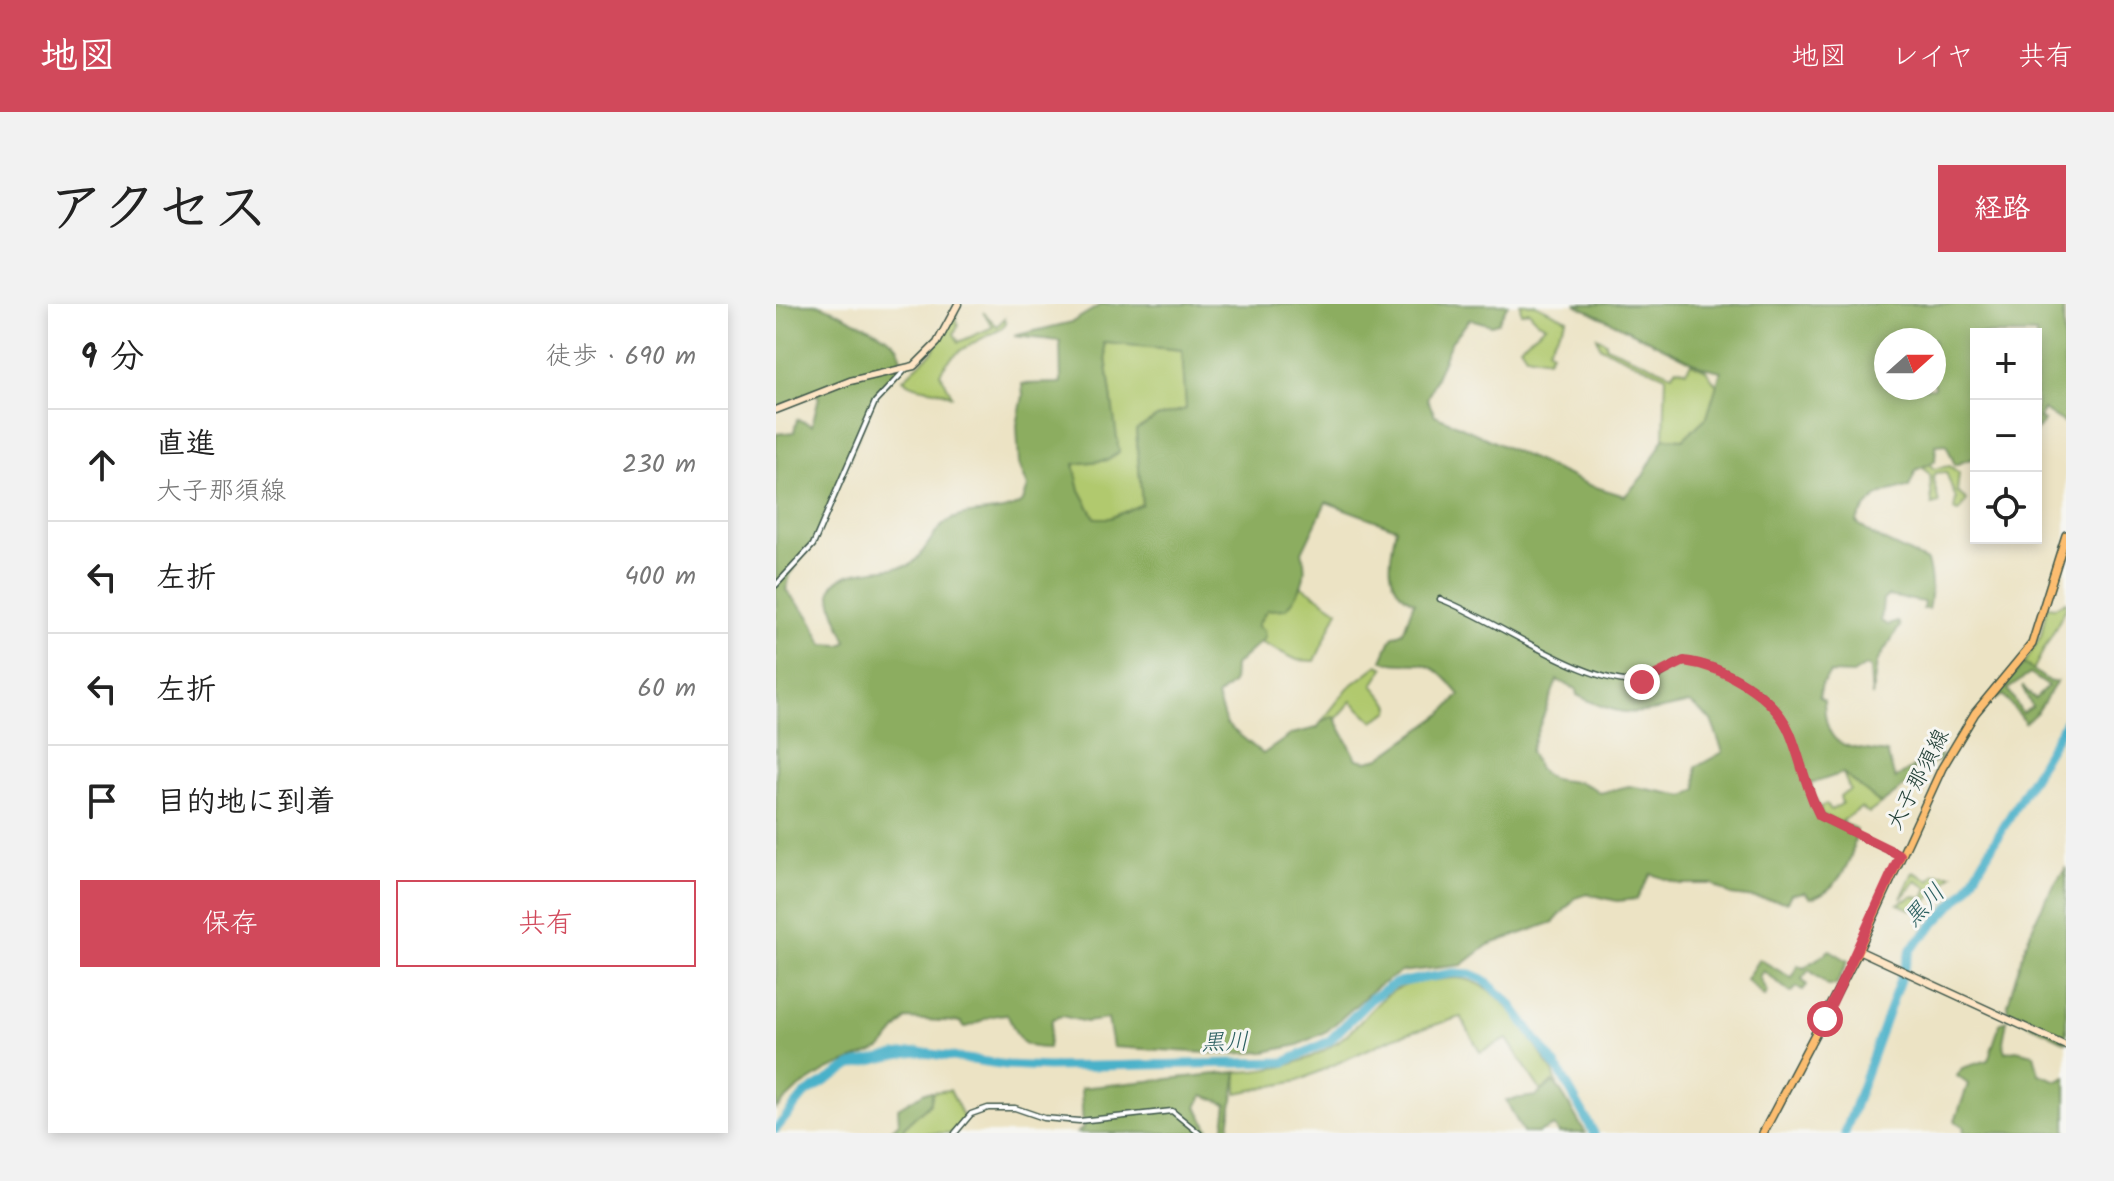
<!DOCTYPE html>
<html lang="ja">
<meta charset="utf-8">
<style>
:root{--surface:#fff;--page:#f2f2f2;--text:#222;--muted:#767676;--line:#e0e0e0;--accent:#d1495b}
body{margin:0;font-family:Kalam,"Klee One",sans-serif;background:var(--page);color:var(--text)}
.controls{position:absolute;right:24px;top:24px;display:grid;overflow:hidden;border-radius:0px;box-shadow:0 4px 12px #0003}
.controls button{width:72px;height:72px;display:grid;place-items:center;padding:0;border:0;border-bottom:2px solid var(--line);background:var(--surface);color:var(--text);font:40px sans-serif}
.compass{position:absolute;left:1098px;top:24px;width:72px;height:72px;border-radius:50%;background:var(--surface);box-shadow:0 4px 12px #0003;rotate:69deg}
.stop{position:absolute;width:24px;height:24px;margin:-18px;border:6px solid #d1495b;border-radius:50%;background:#fff}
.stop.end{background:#d1495b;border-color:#fff;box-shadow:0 2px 8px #0008}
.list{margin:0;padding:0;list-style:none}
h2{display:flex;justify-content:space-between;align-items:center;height:104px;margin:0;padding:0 32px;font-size:34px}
h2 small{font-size:26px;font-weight:400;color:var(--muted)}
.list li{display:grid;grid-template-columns:52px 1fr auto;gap:24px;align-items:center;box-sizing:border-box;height:112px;padding:0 32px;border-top:2px solid var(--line)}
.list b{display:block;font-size:30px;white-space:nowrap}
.list p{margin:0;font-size:26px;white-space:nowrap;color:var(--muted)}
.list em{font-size:26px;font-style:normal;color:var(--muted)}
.actions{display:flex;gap:16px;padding:24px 32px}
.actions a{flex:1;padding:18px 0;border:2px solid var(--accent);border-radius:0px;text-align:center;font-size:28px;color:var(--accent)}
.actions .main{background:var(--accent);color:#fff}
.icon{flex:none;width:44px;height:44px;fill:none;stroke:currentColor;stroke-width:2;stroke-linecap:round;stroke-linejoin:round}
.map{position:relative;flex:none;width:1290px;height:829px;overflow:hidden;border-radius:0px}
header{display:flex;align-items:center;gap:48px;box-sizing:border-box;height:112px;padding:0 40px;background:var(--accent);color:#fff}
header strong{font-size:38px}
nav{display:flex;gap:44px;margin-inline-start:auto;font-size:28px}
.intro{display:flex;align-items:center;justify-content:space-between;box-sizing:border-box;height:192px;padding:0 48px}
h1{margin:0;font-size:56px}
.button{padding:20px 36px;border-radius:0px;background:var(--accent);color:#fff;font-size:28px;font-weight:700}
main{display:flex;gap:48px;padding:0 48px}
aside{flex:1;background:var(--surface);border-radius:0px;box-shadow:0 4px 12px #0003}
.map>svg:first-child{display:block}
</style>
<header>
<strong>地図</strong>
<nav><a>地図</a><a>レイヤ</a><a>共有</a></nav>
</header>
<div class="intro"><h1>アクセス</h1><a class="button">経路</a></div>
<main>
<aside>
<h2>9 分<small>徒歩 · 690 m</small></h2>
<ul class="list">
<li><svg class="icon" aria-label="ahead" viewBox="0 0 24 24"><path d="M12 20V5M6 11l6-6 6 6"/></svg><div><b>直進</b><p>大子那須線</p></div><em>230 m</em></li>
<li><svg class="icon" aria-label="left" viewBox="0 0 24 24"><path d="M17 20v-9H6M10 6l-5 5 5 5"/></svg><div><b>左折</b></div><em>400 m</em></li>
<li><svg class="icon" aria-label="left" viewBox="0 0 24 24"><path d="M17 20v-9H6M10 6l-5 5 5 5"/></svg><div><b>左折</b></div><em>60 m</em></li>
<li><svg class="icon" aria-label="arrive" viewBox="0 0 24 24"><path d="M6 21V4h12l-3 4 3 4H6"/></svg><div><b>目的地に到着</b></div></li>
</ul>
<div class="actions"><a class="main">保存</a><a>共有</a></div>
</aside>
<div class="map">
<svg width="1290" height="829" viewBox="0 0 1290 829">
<rect width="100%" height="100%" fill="#f6f6f2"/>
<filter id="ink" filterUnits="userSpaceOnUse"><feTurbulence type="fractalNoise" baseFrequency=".0125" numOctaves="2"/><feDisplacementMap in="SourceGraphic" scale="16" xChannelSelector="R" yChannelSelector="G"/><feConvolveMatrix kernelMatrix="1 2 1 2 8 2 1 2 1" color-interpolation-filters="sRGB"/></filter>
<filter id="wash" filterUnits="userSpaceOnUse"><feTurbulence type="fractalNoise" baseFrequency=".006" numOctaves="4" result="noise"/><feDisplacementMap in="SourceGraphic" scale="32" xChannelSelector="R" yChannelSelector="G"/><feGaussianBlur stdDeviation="1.8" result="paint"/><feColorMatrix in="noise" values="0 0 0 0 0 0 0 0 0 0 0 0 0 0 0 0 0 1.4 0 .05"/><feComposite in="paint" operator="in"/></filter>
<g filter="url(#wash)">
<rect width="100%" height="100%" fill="#ece3c4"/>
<g fill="#b1c96e" stroke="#688351" stroke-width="2">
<polygon points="744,0 759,0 791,15 772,45 776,48 772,55 750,51 744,42 770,21 762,18 753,7 745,9"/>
<path d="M207,8l14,14 8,-8 1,5 -5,6c-23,12 -48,20 -61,44l13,24c-14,-11 -36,-5 -50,-18l29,-27 24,-39 2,13 -4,8 5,8 34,-15z"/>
<polygon points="821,33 830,38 830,42 896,70 901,64 910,67 915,59 930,66 942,83 931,113 907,135 888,134 890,72 824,43"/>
<polygon points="328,38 406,46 411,105 381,113 360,127 366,201 334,214 319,214 304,186 298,160 332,156 337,105"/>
<polygon points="1154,160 1157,165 1174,162 1183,169 1181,188 1191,196 1183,208 1178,206 1180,195 1170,168 1159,169 1157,174 1163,199 1156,201 1154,171 1146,163"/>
<polygon points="522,279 562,306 539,357 521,356 482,337 479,323 491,304"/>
<polygon points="1290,298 1290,304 1257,366 1248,360 1265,332 1271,302 1279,303"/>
<polygon points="602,361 608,364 597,381 615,402 614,407 597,417 576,397 561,414 546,417 572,384"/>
<polygon points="1067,469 1105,500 1093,509 1085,504 1066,517 1070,523 1046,511 1043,504 1050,500 1055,506 1066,500 1064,492 1074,486"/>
<polygon points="1137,568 1154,576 1159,570 1176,570 1141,608 1122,600 1138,592 1148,595 1152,583 1140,577 1125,595"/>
<path d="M680,674c46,2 74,61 97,94l4,12 -4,-2 -12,9 -34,-52 -27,13 -19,-35 -66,20 -97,44 -61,12v-21c46,-1 89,-14 122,-49 12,-13 25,-29 42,-36 17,-7 38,-7 55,-9z"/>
<polygon points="174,786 188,814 177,829 128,829 128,823 155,798 157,788"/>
</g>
<g fill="#8cad61" stroke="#56754a" stroke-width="2" fill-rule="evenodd">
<path d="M0,0c12,0 26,0 38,0 13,1 28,11 41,17 41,18 68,33 22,71l-61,145 -26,38 -4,15 24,27 13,27 18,1 6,-3c-5,-14 -17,-35 -16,-50 2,-25 60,-21 79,-27 17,-12 22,-36 42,-46 23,-11 52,-2 71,-18l5,-14 -9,-23 -2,-39 6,-29 -1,-12 39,-1 -1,-42 -46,-5 58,-14 30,-18h406l-10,19 -7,2 -21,-6 -19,23 -24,57 8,16 154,70 36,11 18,-20 21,-38 19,1 24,-22 14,-46 -18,-4 -128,-63h488l3,120 -23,-14 -4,9 5,2 -8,10v-97h-60v123l-21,8 -9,-21 -10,1 -1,16 -19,9 -7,17c-27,3 -40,12 -53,35l16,13 55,26c5,18 5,30 1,48h-5l1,-7 -36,-6 -5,4 -2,21 7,4 10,-3 2,4 -23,36 -5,35 -2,-29 -5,-2 -12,8 -23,-1 -8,11 -3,13 5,3c1,51 22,46 63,53l8,26 29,-19 18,-5 -1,5 -28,10 1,7 9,3 -18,6 -24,18 -38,-31 -33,11 12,31 34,14c-1,29 -18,63 -46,69l-5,-6 -14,2 -4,8 -56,-7 -19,-11h-32l-29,-10 -14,25 -20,2 -29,-7 -13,4 -21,24 -66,23 -26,20 -61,7 -26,16 -48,43 -29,14 -33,7 -40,2 -112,-7 -5,-28 -22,3 -24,-6 -10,3 -4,29c-29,1 -30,-11 -41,-34 -23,0 -30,13 -43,13l-3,-5 -55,-3 -25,30 -54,21 -30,19 -21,20v-675l18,-2 3,-13 15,6 7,-28 -5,-4 -38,14zM1110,36h48v48h-48zM328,39l78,7 4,59 -29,8 -21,13 6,74 -32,14h-15l-15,-28 -6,-26 34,-4 11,-8zM550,198l70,26c-6,28 -14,60 18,74l-11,30 -11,5 -10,23c13,6 25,3 38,4 18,2 30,19 40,31l-18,19 -62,44 -13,3 -10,-2 -23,-43 -12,5 -5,7 -25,6 -29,20 -37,-30 -9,-27 16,-14 1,-17 31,-28 -1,-8 -7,-4 10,-16 19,-1c15,-16 23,-35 16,-57zM781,376l19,9 1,6c49,25 61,19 113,8l21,17 12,32 -27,15 1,22 -12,7 -56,-10 -29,7c-33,-26 -51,6 -70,-42z"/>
<path d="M1248,360l26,18 7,-1 -19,30 -13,12 -22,-28 -16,8zM1254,370l18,12 -13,13 -13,-13 10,21 -10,6 -14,-24z"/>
<path d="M1290,564v174l-57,-28 -2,-6c13,-49 27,-99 59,-140z"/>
<polygon points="1054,646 1072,657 1060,681 1052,681 1033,666 1026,675 1031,681 1027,686 1021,683 1015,689 987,667 983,673 991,688 988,693 970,675 983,655 1016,674 1022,661 1028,664"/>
<polygon points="1231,716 1227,738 1230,748 1240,746 1258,750 1263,770 1282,777 1290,773 1290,829 1187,829 1188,823 1179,817 1192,780 1181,772 1186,764 1212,756 1224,720"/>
<polygon points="461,768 452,829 447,829 451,800 427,791 421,803 435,829 301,829 307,824 305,784"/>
<path d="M777,778c10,8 23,38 33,51h-27l-5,-7 -16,7h-15l-17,-33 30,-4z"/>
<polygon points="149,788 157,788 154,799 128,823 128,829 112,829 123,819 122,804"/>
</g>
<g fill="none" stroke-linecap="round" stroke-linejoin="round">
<g stroke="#4ab1c9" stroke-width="9">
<polyline points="0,825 28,791 53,775 76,761 120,751 142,748 231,761 272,763 509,758 553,737 596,694 620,679 678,669 695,670 707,675 733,698 784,768 818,829"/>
<polyline points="1069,829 1135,645 1191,585 1290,417"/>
</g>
</g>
</g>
<g filter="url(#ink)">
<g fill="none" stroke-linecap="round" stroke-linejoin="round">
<defs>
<g id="street">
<polyline points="0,281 37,241 99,98 130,65"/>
<path d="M664,295c53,19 153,92 206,82 14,-2 24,-17 38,-20 39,4 90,34 106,72 12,27 16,57 30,83l80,39"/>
<polyline points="179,829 195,810 212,804 239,804 268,814 303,817 396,807 423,829"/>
</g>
<g id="secondary">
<polyline points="0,106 74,77 138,62 161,39 182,0"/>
<polyline points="1082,646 1290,742"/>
</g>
<polyline id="primary" points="987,829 1079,654 1166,464 1199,409 1256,340 1290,231"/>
</defs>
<use href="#street" stroke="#3e564a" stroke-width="7"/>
<use href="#secondary" stroke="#3e564a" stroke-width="9"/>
<use href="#primary" stroke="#3e564a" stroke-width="10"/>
<use href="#street" stroke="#fff" stroke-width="4"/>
<use href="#secondary" stroke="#fee5c5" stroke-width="6"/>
<use href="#primary" stroke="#fcbd6f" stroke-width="7"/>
</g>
</g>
<g fill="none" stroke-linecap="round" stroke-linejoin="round" filter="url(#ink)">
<path stroke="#d1495b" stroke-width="10" d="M866,378l42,-21c39,5 90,34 106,72 11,27 16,56 30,83l80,39 -75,164"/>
</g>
<g text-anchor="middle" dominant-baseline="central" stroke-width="6" stroke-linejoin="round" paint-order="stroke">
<g font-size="22" fill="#1f3d34" stroke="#f6f6f2">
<text transform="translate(1143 476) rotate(-63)">大子那須線</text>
</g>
<g font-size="24" font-style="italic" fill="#2c6061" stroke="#f6f6f2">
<text transform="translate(1149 602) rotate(-47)">黒川</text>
<text transform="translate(449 739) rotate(-1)">黒川</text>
</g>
</g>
</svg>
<div class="controls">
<button>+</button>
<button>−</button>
<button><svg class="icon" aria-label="locate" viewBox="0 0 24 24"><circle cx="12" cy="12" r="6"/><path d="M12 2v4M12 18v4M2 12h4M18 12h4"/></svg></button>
</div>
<svg class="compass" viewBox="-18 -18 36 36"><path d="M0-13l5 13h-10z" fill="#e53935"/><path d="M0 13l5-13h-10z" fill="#767676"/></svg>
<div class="stop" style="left:1049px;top:715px"></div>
<div class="stop end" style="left:866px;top:378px"></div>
</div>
</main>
